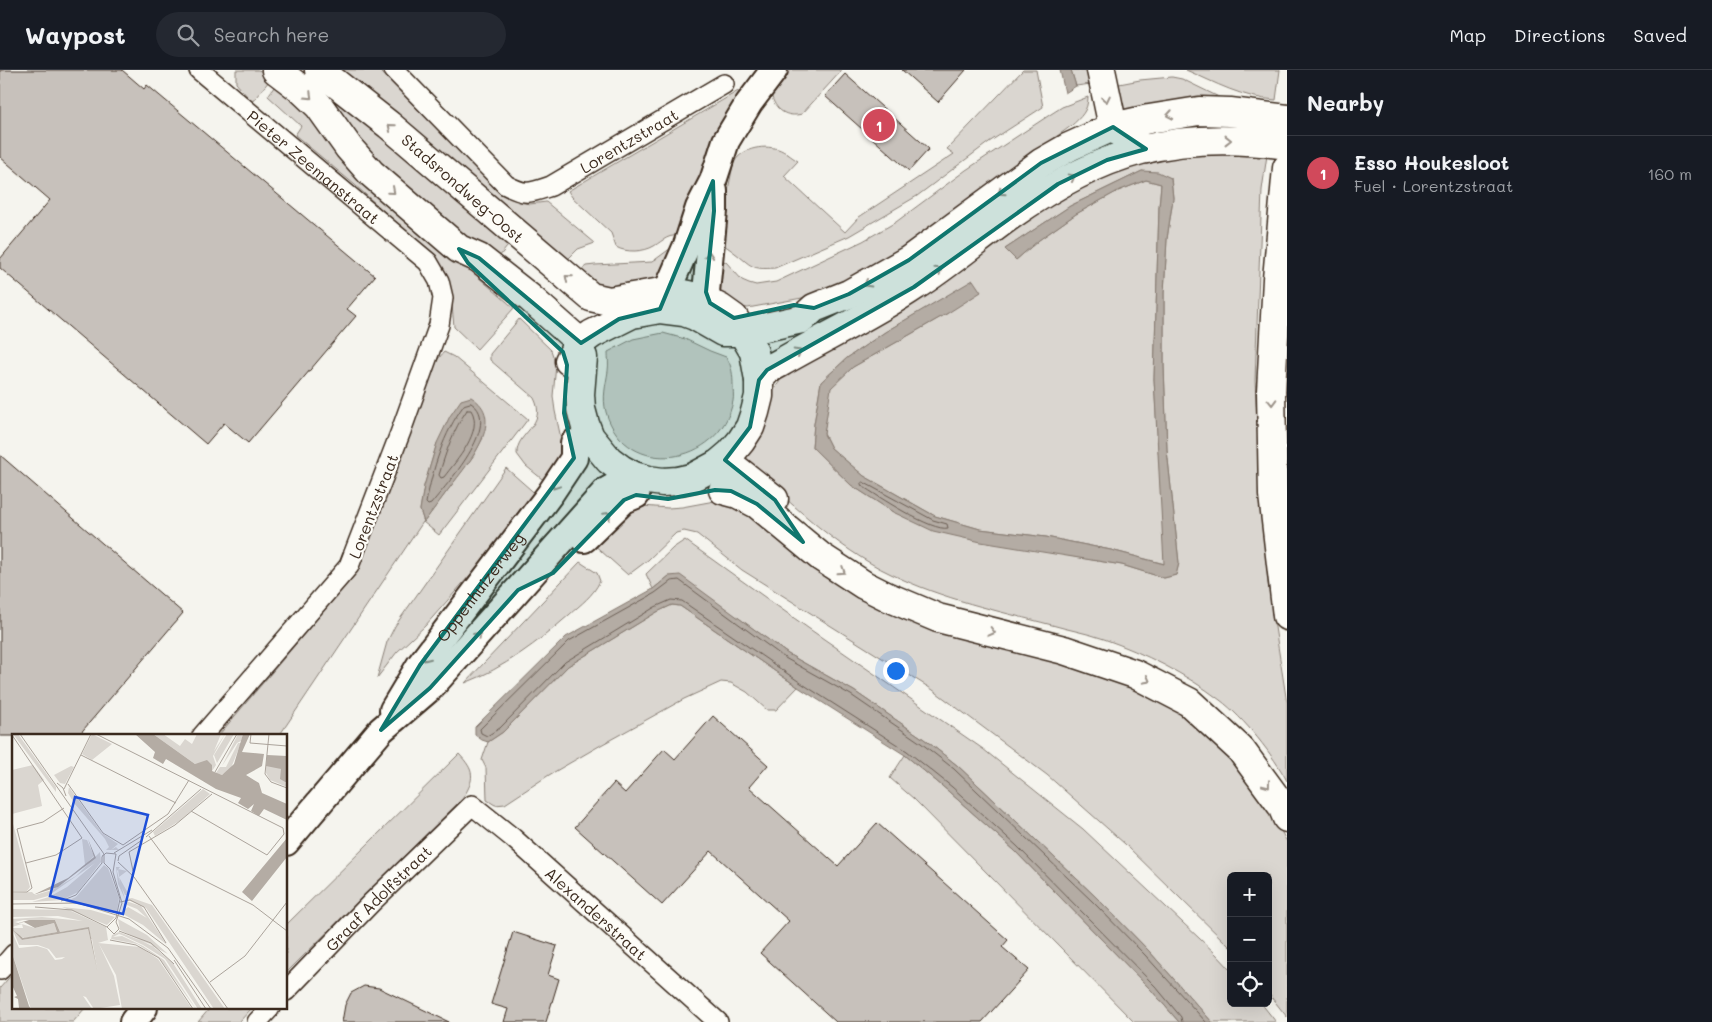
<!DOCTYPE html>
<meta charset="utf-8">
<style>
:root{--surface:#171b24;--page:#242831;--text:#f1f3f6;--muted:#9ea1a6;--line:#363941;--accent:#d1495b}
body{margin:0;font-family:Mali,sans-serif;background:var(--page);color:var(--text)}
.controls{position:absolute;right:15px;bottom:15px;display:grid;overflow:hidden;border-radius:8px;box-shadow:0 5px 20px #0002}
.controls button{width:45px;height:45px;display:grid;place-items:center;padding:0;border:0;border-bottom:1px solid var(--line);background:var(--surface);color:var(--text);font:25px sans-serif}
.you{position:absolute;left:895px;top:600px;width:18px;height:18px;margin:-12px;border:4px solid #fff;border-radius:50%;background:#1a73e8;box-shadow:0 0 0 8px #1a73e833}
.badge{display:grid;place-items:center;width:32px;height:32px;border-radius:50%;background:var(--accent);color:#fff;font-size:16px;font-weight:700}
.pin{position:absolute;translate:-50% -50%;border:2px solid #fff;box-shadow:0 1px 5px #0006}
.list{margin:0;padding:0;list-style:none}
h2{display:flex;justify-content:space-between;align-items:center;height:65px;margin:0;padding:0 20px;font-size:21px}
h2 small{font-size:16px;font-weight:400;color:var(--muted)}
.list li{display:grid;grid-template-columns:32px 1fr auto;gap:15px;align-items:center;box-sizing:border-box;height:75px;padding:0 20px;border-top:1px solid var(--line)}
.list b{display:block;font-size:19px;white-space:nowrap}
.list p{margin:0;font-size:16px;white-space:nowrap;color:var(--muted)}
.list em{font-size:16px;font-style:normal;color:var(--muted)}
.icon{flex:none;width:28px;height:28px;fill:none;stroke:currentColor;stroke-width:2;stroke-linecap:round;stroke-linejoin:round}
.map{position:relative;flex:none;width:1287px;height:952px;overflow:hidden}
header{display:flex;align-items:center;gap:30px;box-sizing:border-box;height:70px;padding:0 25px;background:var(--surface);border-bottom:1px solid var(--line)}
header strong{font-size:24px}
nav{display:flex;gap:28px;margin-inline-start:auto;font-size:18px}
.search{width:350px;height:45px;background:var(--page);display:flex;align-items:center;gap:12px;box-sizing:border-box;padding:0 18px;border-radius:28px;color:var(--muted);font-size:19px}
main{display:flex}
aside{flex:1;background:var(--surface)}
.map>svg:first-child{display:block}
</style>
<header>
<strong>Waypost</strong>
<div class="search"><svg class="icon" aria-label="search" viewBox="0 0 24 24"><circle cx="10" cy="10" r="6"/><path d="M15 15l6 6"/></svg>Search here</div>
<nav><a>Map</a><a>Directions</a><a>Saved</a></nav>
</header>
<main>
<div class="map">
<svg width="1287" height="952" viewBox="0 0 1287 952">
<rect width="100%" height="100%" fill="#f5f4ee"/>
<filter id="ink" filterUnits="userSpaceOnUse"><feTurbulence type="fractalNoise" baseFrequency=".02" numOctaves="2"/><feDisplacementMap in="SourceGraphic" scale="10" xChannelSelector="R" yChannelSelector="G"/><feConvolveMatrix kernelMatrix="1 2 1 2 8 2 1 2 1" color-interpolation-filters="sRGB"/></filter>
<g filter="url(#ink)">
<g fill="#dad6d0" stroke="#8a8077" fill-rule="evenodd">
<polygon points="236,0 258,0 274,5 252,32 236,13"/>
<polygon points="335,0 379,0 440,62 505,123 519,132 530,134 546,132 595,173 578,179 562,195"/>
<path d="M791,0h51l-40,44c-16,4 -27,-4 -31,-20z"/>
<path d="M1023,0h13l7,37 -54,35 -72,54 -68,40 -74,32c-24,2 -23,-2 -40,-15 -5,-4 -11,-8 -17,-12l15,-76c6,-16 29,-21 45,-16 7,2 13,8 20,12l-14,15 61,56 14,-15 95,-63 -7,-5z"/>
<polygon points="1071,0 1090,0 1091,14 1076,16"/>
<path d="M1186,0h94l-4,30c-34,-2 -60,-17 -90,-30z"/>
<polygon points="309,2 511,172 495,192 369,86 303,10"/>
<polygon points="1172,7 1182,9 1225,30 1123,42 1114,15 1140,10"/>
<polygon points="278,11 419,156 514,238 477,279 454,257 451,224 437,190 355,115 295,65 301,56 268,26"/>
<path d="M745,17l-16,27 -47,123c-13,-4 -18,3 -28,9 -10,6 -28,7 -38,1l-5,-14 -39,-36 -4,-6z"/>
<path d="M1088,27c0,14 -7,20 -17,29l-194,140 -52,25 -23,7 -54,10 -8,-1 -21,-13 -5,-37 12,5 16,18 7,3 7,2 20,-3 87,-41 33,-19 70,-52 85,-56 11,-7z"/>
<path d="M1268,78l-6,42 -7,190 5,108 8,95 19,120v78c-13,-25 -43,-63 -67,-81 -34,-26 -76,-47 -116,-61 -17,-6 -35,-9 -52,-14 -54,-14 -110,-26 -161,-51 -57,-27 -103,-74 -149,-115 14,-32 25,-66 49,-92l227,-148 120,-62zM1142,101l29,7 2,20 -6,41 -3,54v73l3,84 12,113 -3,12 -12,3 -42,-13 -52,-9 -177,-44 -42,-27 -39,-38 2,-23 7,-42 26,-24 38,-26 88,-51 -25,32 -95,54 -23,21 -6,46 7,14 33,28 71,40 45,13 66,8 65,13 54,14 -11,-185 5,-172 2,-23 -15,-4 -28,11 -42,23 -37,26 -23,20 -11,-11 65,-43z"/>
<polygon points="671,178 678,179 669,200 654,212 603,221 580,201 586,196 595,195 652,192"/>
<path d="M519,249l32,31 5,15 -3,31 2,15 7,32v8l-15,32 -21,-17 -9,-12c-1,-22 31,-28 17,-56l-44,-38v-6z"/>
<path d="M663,263l22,6 25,12 16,6c6,8 7,19 7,29 0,5 1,10 0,15 -12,64 -107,80 -127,11 -4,-15 0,-27 2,-41 1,-7 0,-13 0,-19l25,-13z"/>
<path d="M444,282l10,5 74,62 -89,116 -16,-13 -144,214h-61l137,-162 22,-52 56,-157zM483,368l-9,17 -50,67 -4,-12 4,-24 13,-43z"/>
<polygon points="506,398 539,427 425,556 397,582 377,608 387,572 395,556"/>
<polygon points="720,430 735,434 809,486 1146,622 1198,655 1241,697 1270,741 1287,772 1287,947 1268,923 1268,806 1231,806 1231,878 1125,774 1047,705 933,620 742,500 697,464 684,461 676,463 648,490 628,505 592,473 624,441 642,436 668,438 682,437"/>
<polygon points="685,470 808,558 983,679 1083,759 1216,884 1231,900 1231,933 1261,933 1276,952 1212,952 1149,881 1097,828 958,696 924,669 854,621 788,584 737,547 669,506 653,519 646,504 673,478"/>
<path d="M580,492l17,11 3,8c-7,15 -19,23 -31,34 -32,28 -65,53 -104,68z"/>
<polygon points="672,535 680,536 798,617 776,640 767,640 747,622 731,613 721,612 684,629 601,675 549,705 505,734 495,735 487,730 486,698 482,690 488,672 503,662 568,596 657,542"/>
<path d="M459,684c16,17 16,24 4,44l-177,175v-48z"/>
<polygon points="905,685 948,721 1014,780 1152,921 1179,952 1134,952 914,729 890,708"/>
<polygon points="14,902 14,938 85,938 73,952 0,952 0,918"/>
<polygon points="210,938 252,938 239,952 198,952"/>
</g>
<g fill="#b4aca4" stroke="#84786e">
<polygon points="1060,0 1071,0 1076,16 1065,23"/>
<polygon points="1142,101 1158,102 1171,108 1173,128 1167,169 1164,223 1164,296 1167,380 1179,493 1176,505 1164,508 1122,495 981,472 933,461 893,442 851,415 812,377 814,354 821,312 847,288 885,262 973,210 981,222 948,243 853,297 831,318 824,364 831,378 864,406 935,446 980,459 1046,467 1111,480 1164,494 1154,309 1159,137 1161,114 1146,110 1118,121 1076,144 1039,170 1016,190 1005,179 1070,136"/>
<path d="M471,327c35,21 0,63 -17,85 -10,13 -20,27 -30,40l-4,-12 4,-24 13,-43 13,-27 11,-16z"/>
<polygon points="680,505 788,584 854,621 924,669 958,696 1097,828 1149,881 1212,952 1179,952 1152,921 1014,780 948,721 905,685 798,617 680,536 672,535 657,542 568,596 503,662 488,672 482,670 475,665 475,657 566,567 653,519 669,506"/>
</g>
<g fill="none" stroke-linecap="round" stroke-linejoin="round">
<g stroke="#6b5e54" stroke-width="1">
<path d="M471,333c33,20 -26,83 -40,101l-3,1 -2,-2c7,-35 17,-69 38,-98z"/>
<path d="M467,340h4c13,21 -15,51 -27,67l-3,1 -2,-3c7,-23 14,-45 28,-65z"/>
<path d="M863,412l70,38 14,4 1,4c-16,4 -70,-32 -86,-42l-1,-2z"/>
<polyline points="1182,952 1181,947 1156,917 1017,776 952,717 907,681 801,613 682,531 671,530 655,537 565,592 500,658 487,666 481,663 480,659 569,571 655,523 671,511 679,510 785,588 851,625 921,673 954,699 1093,832 1145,885 1206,952"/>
</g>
</g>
<g fill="#c7c1bb" stroke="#3b2a1e">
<polygon points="0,0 122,0 144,19 147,15 375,206 347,239 356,246 248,373 224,353 206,374 0,198 0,189 50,130 0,87"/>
<polygon points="902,0 966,0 938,32"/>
<polygon points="845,4 929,79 909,101 825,26"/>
<polygon points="0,385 183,543 78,666 0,666"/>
<polygon points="713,646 768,695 749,717 838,796 877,753 1008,870 1002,877 1029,900 982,952 836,952 760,883 789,851 711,781 662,835 575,757 614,713 625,723 664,679 675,689"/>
<polygon points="513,862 557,876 548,905 559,909 546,952 504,952 508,939 491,934"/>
<polygon points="364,916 379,918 449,952 342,952 345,935 351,923"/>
</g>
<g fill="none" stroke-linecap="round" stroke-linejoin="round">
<defs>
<g id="street">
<path id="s1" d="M199,0l229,192 11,19 4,17 -4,27 -38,106 -52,135 -147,170"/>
<path id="s2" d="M394,0l112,115c20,11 24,8 45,1l173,-102"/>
<polyline points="0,900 14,884"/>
<path id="s3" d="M286,921l85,-88 101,-98 41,33 205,184"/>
<polyline points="257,952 270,938"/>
</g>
<g id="secondary">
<polyline points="667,221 687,175 699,138 713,111 726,71 749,33 774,0"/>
<polyline points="710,233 706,222 714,141 714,121"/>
<polyline points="584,469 624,430 636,425"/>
<path id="s4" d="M393,640l27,-45 130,-171 24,-36v-15"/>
<polyline points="286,772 381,660 430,618 606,421 615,416"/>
<polyline points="133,952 144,938"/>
</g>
<g id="primary">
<polyline points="276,0 301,19 319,36 349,78 371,103 459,179 479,188 530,228 573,266 583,287 580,324 581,339 585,354 590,367 609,390 621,399 634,406 648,410 663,412 678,411 692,408 718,394 731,383 741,371 750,357 755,342 759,326 759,310 754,282 734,248 720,238 710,233 688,225 667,221 609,231 591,227 389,55 319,0"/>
<polyline points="569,291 577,275 592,264 632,244 660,239 684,242 695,246 723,262 742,262 802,249 814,238 849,224 909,190 1041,93 1069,77 1113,57 1149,49 1199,41 1230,42 1287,49"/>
<path d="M759,310l8,-10 13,-7c45,-26 92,-48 135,-77 33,-21 63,-47 95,-70 91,-65 165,-87 277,-71"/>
</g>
<g id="highway">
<polyline points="1101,0 1113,57 1134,74 1146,79"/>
<polyline points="1287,98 1277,209 1271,321 1273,425 1287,546"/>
<polyline points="718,394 732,396 774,429"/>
<polyline points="723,420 738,424 757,434 821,487 864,515 888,527 938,548 1064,580 1135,604 1189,632 1241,680 1282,736 1287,748"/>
</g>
</defs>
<use href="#street" stroke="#3b2a1e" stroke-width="22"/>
<use href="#secondary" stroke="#3b2a1e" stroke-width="30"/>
<use href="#primary" stroke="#3b2a1e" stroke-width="31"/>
<use href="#highway" stroke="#3b2a1e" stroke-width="31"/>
<use href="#street" stroke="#fdfcf7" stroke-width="19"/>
<use href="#secondary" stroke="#fdfcf7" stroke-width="26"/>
<use href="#primary" stroke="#fdfcf7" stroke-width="28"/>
<use href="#highway" stroke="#fdfcf7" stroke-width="28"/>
</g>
<defs><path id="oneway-chevron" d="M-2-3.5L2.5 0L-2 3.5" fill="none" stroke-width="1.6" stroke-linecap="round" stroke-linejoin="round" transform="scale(1.25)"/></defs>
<g stroke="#9c938a">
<use href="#oneway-chevron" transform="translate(309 26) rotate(44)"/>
<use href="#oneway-chevron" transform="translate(1106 29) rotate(78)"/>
<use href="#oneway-chevron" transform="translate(1170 45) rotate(170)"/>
<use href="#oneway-chevron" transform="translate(391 57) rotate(-140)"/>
<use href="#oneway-chevron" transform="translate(1228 70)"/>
<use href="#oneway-chevron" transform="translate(1072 107) rotate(-29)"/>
<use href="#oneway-chevron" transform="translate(392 121) rotate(41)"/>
<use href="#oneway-chevron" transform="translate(1001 122) rotate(145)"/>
<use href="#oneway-chevron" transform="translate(709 185) rotate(-85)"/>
<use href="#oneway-chevron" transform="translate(939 200) rotate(-35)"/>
<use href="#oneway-chevron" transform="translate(568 208) rotate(-140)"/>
<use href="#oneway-chevron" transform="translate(867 214) rotate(150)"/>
<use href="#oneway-chevron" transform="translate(798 282) rotate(-30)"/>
<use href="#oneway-chevron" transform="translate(1272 332) rotate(89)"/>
<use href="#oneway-chevron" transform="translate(555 416) rotate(124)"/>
<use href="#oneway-chevron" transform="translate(608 445) rotate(-45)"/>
<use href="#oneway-chevron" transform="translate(842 501) rotate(33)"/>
<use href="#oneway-chevron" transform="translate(992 562) rotate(14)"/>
<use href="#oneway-chevron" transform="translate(478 565) rotate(-48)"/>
<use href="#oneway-chevron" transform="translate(426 588) rotate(128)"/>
<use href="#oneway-chevron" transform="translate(1147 610) rotate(28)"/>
<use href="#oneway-chevron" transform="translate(1267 715) rotate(53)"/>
</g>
</g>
<path fill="#0f766e" fill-opacity="0.2" stroke="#0f766e" stroke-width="4" stroke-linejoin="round" d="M1113,57l33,22 -39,11 -49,24 -144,103 -147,83 -8,10 -9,47 -25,33 50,40 28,42 -46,-38 -26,-13 -16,-1 -47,9 -32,-4 -12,5 -71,73 -35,17 -88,98 -49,42 39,-65 154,-207 -10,-45 3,-48 -4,-13 -95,-89 -9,-14 20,9 102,85 38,-24 41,-10 53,-128 1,30 -8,81 4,11 24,15 60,-13 20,3 35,-14 60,-34 132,-97z"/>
<g text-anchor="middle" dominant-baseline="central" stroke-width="4.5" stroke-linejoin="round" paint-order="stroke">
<g font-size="16" fill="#3b2a1e" stroke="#fdfcf7">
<text stroke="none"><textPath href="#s2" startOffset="298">Lorentzstraat</textPath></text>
<text stroke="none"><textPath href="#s1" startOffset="150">Pieter Zeemanstraat</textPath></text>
<text transform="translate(463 118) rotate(41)">Stadsrondweg-Oost</text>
<text transform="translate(373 436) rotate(-69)">Lorentzstraat</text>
<text stroke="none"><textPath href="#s4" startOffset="151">Oppenhuizerweg</textPath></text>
<text stroke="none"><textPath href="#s3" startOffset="131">Graaf Adolfstraat</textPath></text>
<text stroke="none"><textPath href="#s3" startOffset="428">Alexanderstraat</textPath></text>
</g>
</g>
<g transform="translate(12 664)">
<rect width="275" height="275" fill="#f5f4ee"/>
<path d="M1,0h5l38,53v5zM80,0l20,10 -20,16 -10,-6zM141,0h10l17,12 5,-7 7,5 5,-10h24l-7,17 11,-17 -12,22 3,9 -4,6 -3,-9 -14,2zM215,0h7l-17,29 -3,-8zM226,0h5l-2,7 -4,2 -15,23zM226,9h3l-10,25 -9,7 -6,-2 4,-6h6zM21,31l11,15 -6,5 4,21 -30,8v-44zM261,31l8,4 6,18 -17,-7 -4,-7v-7zM59,32l3,1 -9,17 -5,-1 -6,-8zM57,53l33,46 16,11 -7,6 5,-3 3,3h-13l3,-3 -4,-8 -31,-36 -6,-10zM191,55l7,5 -29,26 -26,16 -2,-4zM0,86l18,67 -3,4h-15zM70,105l5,1 7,16 -9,9zM88,118l1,10 -23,30 -16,8 -30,2 17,-5 18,-10 28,-24 -47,33 -14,4h-22v-7l20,-1 3,3 17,-5 24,-14zM92,131l4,3 11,30 -2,13 -52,-9 11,-5zM104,133h4l-3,4 3,12 -2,-14 9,2 -8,6 10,18h-4l-3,-7 3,11 -7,-15zM120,164l20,7 73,104h-11l-68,-101 -20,-9zM114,167l15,5 26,39 -24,-20 -22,-12 7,-6 19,11 -10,-9 -10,-4zM50,173l29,3 24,7 -8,8zM0,175l57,1 37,17 2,13 -10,3 42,4 18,12 34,50h-70l-6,-34 -17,-31 15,32 6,29 -26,4 -8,-12 -3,-1 9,13h-61l-19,-56v-21l7,16 18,-2 10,3 8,11 7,-1 3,-2 -9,1 -7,-9 -11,-4h-19l-7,-17h11l-1,-4 -10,3v-8l30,-2 41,4 -25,-5 -46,1zM11,186h32l5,12 29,-4 2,11h5h-4l6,35 -10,-45 -66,11 -2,-4 4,2 33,-6 -3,-9 -19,5 -20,-6zM106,185l29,16 21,19 -48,-24zM107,198l31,12 23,19 29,46h-4l-33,-50 -22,-14 -21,-10 -3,-1 -6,3 9,-1 21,10 21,14 32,49 -37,-51 -22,-14 -26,-5 1,-4z" fill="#dad6d0" fill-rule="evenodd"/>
<path d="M123,0h18l42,30 12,-4 5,5v6l10,4 12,-11 9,-30h7l-8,18 22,2 -2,12 -16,9 13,8 3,10 25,11v29v-13l-23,-11 -5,7 -8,-5 3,-7 -6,5 -10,-6 3,-5 -25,-9 -50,-30 -3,5 -10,-6 2,-6zM255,21l20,1v27l-7,-4 1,-10 -15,-3zM275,104v19l-35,44 -10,-9zM76,105l8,19 -38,29 -25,8 35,-17 26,-21zM17,186h26l5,12 29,-5 9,47 -10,-45 -66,11 -9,-10 10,8 34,-6 -3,-9 -19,5 -11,-6 -9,2zM0,219l17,53 2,3 -12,-1 -1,-9 -4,-2 3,-1 -5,-11z" fill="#b4aca4"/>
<path fill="none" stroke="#aba39b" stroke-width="1" d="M8,0l84,120v9l6,6 10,30 -4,19 -9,9 7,7 5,-5 -3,-7 6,-19 -9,-31 3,-18 -10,-1 -2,2h-1l-1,2v6M84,0l187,94 1,6 -17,21 -76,-44M239,0l-1,9 37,3M257,0l-4,40 6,8 16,6M0,1l70,103 -26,17 -30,8M69,21l95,48M203,38l22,-38M45,49l6,5 3,8M56,50l35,49 20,12 45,-31 21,-34M52,55l27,-55M137,102l20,27 84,42 34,26M134,103l55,-48M102,119l38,-23M106,127l1,-5 23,-16M106,128l16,15 94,132M121,137l-4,-19 46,-27 37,-31M0,158h15l5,-4 -15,-59 26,-7 21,-14M49,167l15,-6 26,-32M108,168l10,-2 14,7 22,36M0,170l66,-1 51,16 39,29 43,61M23,173l37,3 35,17M107,197l32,12 23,21M98,206l26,5 23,13 34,51M162,226l32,49M198,248l35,-26 42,-54"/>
<path fill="#1d4ed8" fill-opacity="0.15" stroke="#1d4ed8" stroke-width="2.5" d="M63,63l73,18 -25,99 -73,-18z"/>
<rect width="275" height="275" fill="none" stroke="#3b2a1e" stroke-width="2.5"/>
</g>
</svg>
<div class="controls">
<button>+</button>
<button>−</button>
<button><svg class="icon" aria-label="locate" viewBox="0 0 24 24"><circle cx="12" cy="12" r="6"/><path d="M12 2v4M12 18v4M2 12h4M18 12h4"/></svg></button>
</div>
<div class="you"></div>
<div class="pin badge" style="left:879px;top:55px">1</div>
</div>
<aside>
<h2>Nearby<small></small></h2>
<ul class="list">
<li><span class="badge">1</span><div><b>Esso Houkesloot</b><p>Fuel · Lorentzstraat</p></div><em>160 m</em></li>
</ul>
</aside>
</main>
